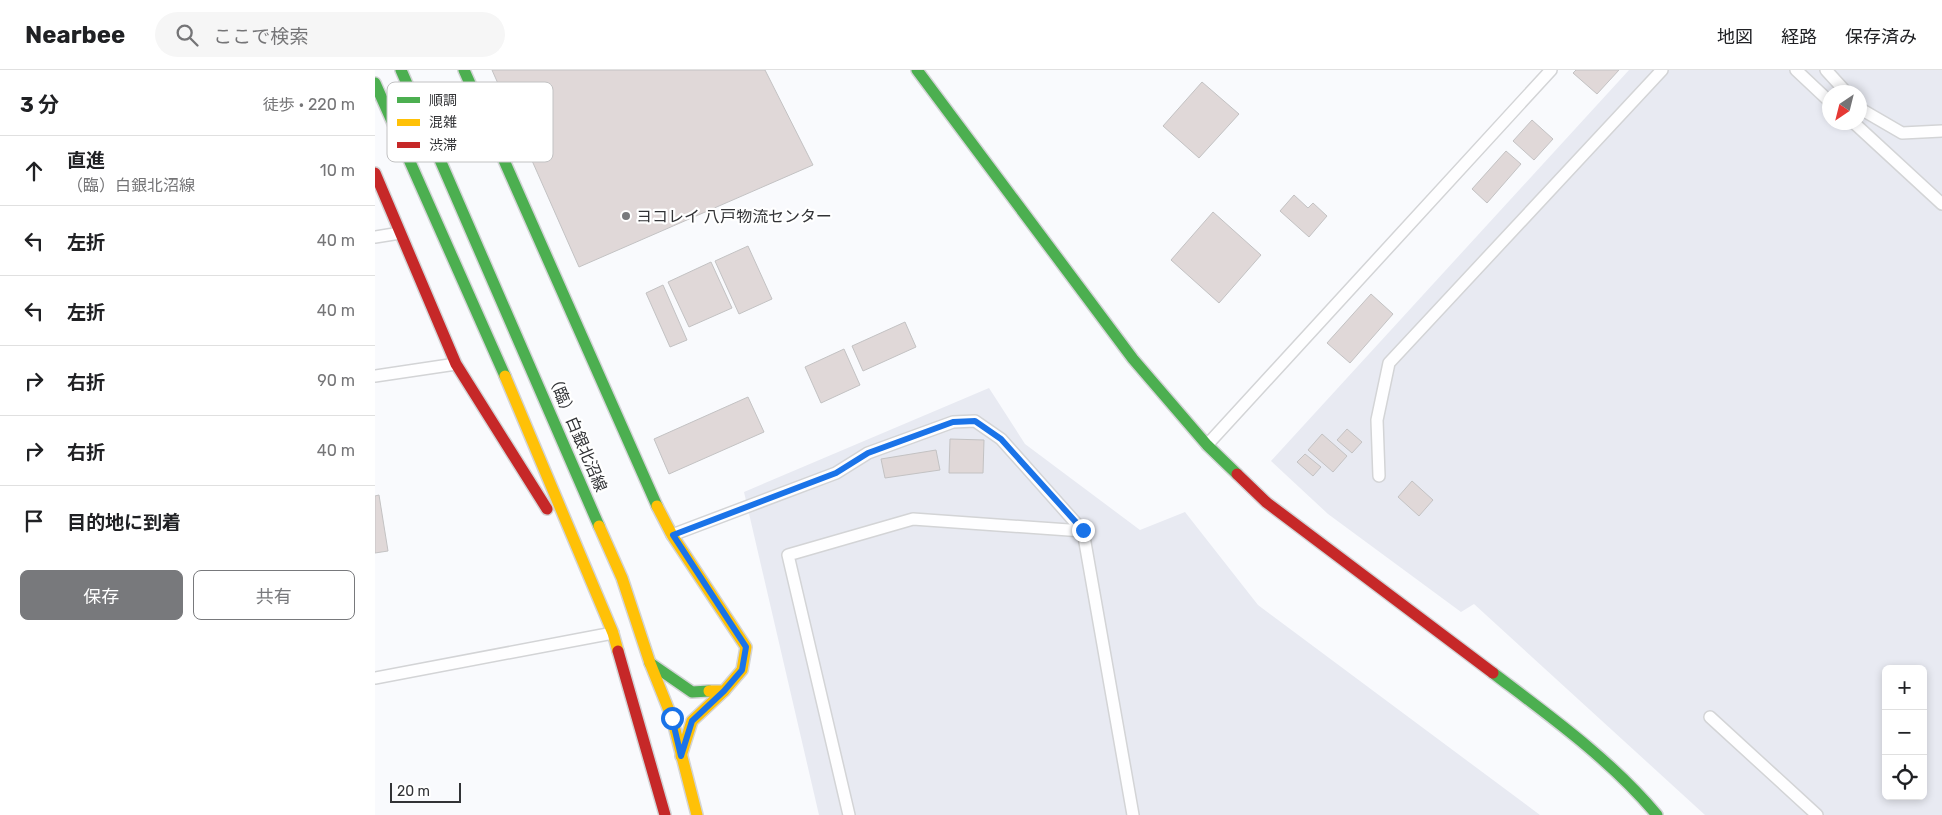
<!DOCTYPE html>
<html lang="ja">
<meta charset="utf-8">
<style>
:root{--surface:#fff;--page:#f6f6f6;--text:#202124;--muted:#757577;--line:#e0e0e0;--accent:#78797c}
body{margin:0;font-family:Rubik,"Noto Sans JP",sans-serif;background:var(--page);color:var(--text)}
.controls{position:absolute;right:15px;bottom:15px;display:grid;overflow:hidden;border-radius:8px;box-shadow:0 2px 8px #0003}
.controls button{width:45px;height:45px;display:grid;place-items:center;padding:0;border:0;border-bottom:1px solid var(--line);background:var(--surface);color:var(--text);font:25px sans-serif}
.compass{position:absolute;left:1447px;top:15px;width:45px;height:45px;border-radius:50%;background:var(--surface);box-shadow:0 2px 8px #0003;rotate:215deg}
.scale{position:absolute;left:15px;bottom:12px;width:71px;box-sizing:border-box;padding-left:5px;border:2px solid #323336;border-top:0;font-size:14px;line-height:18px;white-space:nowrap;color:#323336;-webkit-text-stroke:4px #fff;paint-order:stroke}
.stop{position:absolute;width:15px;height:15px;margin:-11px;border:4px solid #1a73e8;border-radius:50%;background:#fff}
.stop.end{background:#1a73e8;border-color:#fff;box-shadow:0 1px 5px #0008}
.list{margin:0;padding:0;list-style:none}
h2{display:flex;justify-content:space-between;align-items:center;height:65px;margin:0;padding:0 20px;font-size:21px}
h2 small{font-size:16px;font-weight:400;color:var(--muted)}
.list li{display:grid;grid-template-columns:32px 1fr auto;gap:15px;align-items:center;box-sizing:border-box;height:70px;padding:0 20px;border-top:1px solid var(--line)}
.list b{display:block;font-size:19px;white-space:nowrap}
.list p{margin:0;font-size:16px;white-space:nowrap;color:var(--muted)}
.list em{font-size:16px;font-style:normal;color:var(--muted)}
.actions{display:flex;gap:10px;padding:15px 20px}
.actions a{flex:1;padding:11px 0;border:1px solid var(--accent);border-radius:8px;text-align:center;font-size:18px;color:var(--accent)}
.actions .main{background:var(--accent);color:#fff}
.icon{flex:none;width:28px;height:28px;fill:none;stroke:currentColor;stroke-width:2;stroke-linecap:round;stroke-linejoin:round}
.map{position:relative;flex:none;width:1567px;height:745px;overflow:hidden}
header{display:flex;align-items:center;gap:30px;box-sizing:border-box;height:70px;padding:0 25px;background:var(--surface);border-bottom:1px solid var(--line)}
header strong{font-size:24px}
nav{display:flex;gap:28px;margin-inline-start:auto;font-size:18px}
.search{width:350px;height:45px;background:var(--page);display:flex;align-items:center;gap:12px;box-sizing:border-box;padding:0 18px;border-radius:28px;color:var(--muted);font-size:19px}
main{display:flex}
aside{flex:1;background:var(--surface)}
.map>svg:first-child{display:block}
</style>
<header>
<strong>Nearbee</strong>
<div class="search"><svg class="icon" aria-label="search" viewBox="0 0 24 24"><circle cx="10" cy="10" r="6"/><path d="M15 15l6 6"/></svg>ここで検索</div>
<nav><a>地図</a><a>経路</a><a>保存済み</a></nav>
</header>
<main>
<aside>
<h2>3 分<small>徒歩 · 220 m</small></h2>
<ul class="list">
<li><svg class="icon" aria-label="ahead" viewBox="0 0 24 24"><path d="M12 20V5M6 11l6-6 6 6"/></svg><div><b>直進</b><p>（臨）白銀北沼線</p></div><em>10 m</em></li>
<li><svg class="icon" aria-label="left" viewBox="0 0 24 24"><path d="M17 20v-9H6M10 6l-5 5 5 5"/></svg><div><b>左折</b></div><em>40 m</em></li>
<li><svg class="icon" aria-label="left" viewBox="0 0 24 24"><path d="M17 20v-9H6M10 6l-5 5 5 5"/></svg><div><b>左折</b></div><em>40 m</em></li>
<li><svg class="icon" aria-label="right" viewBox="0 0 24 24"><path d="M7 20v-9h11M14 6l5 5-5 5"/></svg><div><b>右折</b></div><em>90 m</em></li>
<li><svg class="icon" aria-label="right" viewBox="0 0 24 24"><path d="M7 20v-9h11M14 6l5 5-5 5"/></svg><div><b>右折</b></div><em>40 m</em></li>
<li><svg class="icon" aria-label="arrive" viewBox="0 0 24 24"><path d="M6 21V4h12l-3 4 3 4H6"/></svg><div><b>目的地に到着</b></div></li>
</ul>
<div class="actions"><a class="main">保存</a><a>共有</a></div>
</aside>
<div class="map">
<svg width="1567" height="745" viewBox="0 0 1567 745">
<rect width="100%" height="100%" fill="#f9fafd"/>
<g fill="#e8eaf2" fill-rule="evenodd">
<path d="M1254,0h313v745h-237l-231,-211 -13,8 -133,-98 -57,-53zM1454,22h30v30h-30zM1511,599h37v127h-37z"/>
<polygon points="614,318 650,374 765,460 810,442 883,535 1165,745 444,745 369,422"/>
</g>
<g fill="#e0d8d8" stroke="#c3c2c3">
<polygon points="117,0 390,0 438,95 204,197"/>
<polygon points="1201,0 1244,0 1222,24 1198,3"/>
<polygon points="827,12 864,44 824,88 788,56"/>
<polygon points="1157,50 1178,69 1159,90 1138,71"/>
<polygon points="1131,81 1146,94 1112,133 1097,119"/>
<polygon points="919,125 933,138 938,133 952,146 934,167 905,141"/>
<polygon points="838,142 886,185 844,233 796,190"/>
<polygon points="373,176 397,229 364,244 340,191"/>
<polygon points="336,192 357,238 314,257 293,212"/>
<polygon points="288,215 312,270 295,277 271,223"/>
<polygon points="996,224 1018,244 975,293 952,273"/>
<polygon points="530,252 541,277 488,301 477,276"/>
<polygon points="469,279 485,315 446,333 430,297"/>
<polygon points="373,327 389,362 294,404 279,369"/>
<polygon points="972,359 987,372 977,383 962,370"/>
<polygon points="947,364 972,386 958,402 933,380"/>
<polygon points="575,369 609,370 608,403 574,403"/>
<polygon points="561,380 565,400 510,408 506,389"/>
<polygon points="930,384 946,397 938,406 922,392"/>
<polygon points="1037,411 1058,430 1044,446 1023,427"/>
<polygon points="4,425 13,481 0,483 0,426"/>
</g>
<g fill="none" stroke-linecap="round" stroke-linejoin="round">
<defs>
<g id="lane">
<polyline points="1421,0 1454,31"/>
<polyline points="1451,0 1471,22"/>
<polyline points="1484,38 1527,63 1567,61"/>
<polyline points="1478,52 1567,134"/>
<polyline points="0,167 25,163"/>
<polyline points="0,306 81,294"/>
<polyline points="832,375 1176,0"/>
<polyline points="1004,406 1002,350 1014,293 1287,0"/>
<polyline points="297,465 461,403 493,383 578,352 600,351 626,369 708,461 758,745"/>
<polyline points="0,608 238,563"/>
<polyline points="1335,647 1442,745"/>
<polyline points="474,745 413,485 538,449 708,461"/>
</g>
<g id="fast">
<polyline points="26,0 224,456"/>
<polyline points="89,0 282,436"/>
<polyline points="542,0 758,289 832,375 862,404"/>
<polyline points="0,13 130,306"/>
<polyline points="275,593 317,622 334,621"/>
<path d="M1118,603c58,44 118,87 164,142"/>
</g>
<g id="slow">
<polyline points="130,306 238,563 243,581"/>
<polyline points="282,436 297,465 371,577 367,600 349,621 334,621"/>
<polyline points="224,456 247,508 275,593 297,648 322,745"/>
<polyline points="306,686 317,651 349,621"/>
</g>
<g id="jam">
<polyline points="0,103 81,294 172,439"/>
<polyline points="862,404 891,432 1118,603"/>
<polyline points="243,581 290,745"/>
</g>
</defs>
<use href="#lane" stroke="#d3d4d6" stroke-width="14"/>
<use href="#fast" stroke="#d3d4d6" stroke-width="14"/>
<use href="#slow" stroke="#d3d4d6" stroke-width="14"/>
<use href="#jam" stroke="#d3d4d6" stroke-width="14"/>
<use href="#lane" stroke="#fefeff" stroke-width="11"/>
<use href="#fast" stroke="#4caf50" stroke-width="11"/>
<use href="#slow" stroke="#ffc107" stroke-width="11"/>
<use href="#jam" stroke="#c62828" stroke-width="11"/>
</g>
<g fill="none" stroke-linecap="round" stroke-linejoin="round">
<polyline stroke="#1a73e8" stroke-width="6" points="297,648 306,686 317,651 349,621 367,600 371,577 298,465 461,403 493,383 578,352 600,351 626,369 708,460"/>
</g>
<circle fill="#78797c" stroke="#fff" stroke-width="2" cx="251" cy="146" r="5"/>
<g text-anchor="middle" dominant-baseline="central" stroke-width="4.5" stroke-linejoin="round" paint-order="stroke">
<g font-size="16" fill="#323336" stroke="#fff" text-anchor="start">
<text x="261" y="146">ヨコレイ 八戸物流センター</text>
</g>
<g font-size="16" fill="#323336" stroke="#fff">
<text transform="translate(202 362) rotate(67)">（臨）白銀北沼線</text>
</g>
</g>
<rect x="12" y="12" width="166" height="80" rx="8" fill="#fff" stroke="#c2c2c3" stroke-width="1"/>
<rect x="22" y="27" width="23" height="6" fill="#4caf50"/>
<rect x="22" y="49" width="23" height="7" fill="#ffc107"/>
<rect x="22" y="72" width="23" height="6" fill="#c62828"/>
<g font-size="14" fill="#323336">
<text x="54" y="35">順調</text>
<text x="54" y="57">混雑</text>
<text x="54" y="80">渋滞</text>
</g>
</svg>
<div class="controls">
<button>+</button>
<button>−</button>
<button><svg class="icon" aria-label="locate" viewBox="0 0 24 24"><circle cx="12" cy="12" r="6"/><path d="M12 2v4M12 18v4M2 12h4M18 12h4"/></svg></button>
</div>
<svg class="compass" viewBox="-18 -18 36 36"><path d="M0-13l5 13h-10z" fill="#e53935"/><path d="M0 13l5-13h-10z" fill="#757577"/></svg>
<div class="scale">20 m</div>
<div class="stop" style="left:297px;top:648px"></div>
<div class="stop end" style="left:708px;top:460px"></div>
</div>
</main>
